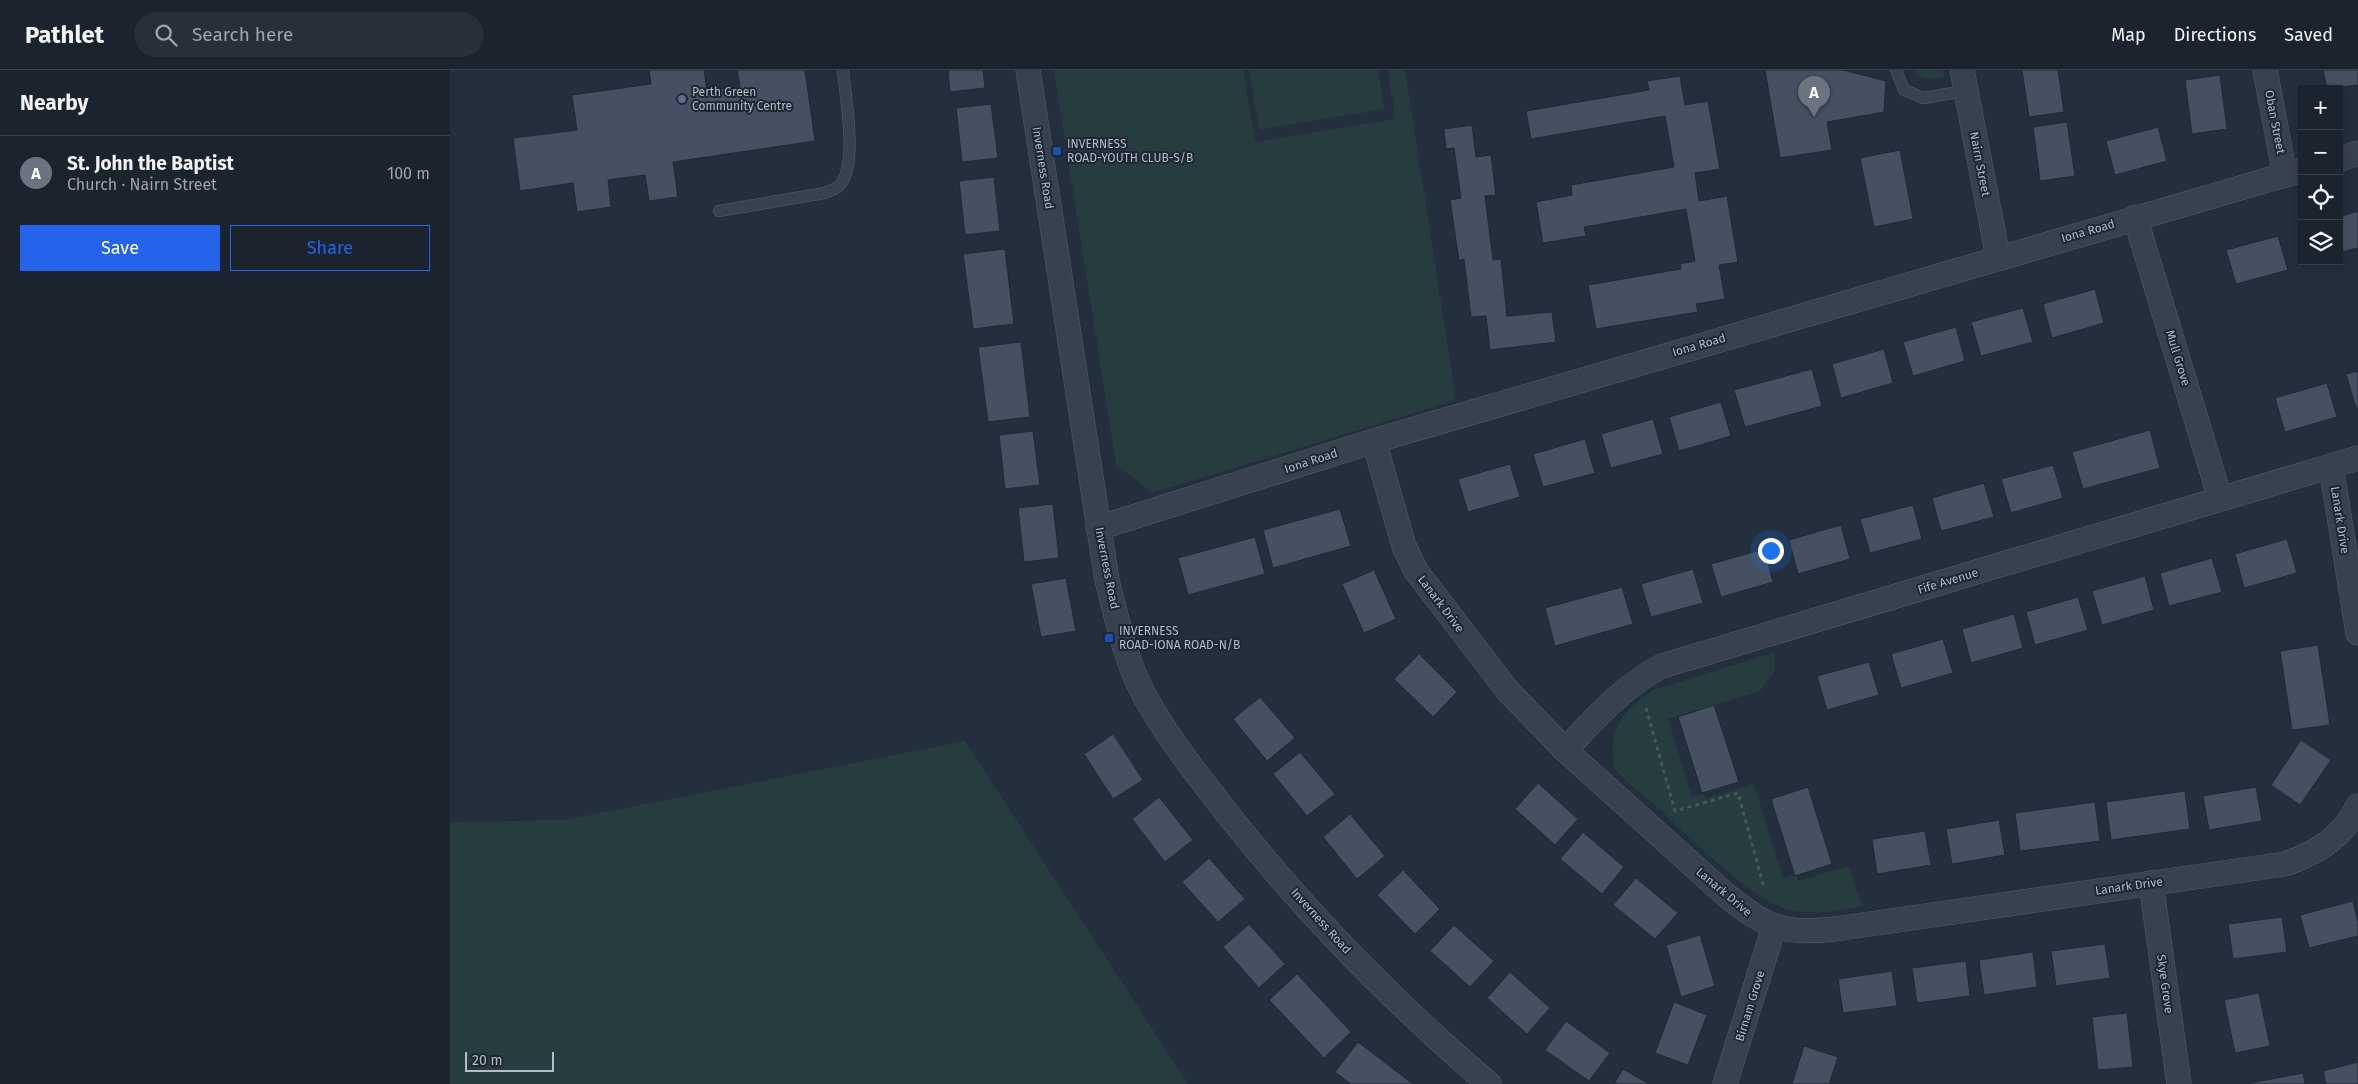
<!DOCTYPE html>
<meta charset="utf-8">
<style>
:root{--surface:#1b232e;--page:#282f3a;--text:#f1f3f6;--muted:#a0a4aa;--line:#39404a;--accent:#2563eb}
body{margin:0;font-family:"Fira Sans",sans-serif;background:var(--page);color:var(--text)}
.controls{position:absolute;right:15px;top:15px;display:grid;overflow:hidden;border-radius:0px;box-shadow:0 2px 12px #0003}
.controls button{width:45px;height:45px;display:grid;place-items:center;padding:0;border:0;border-bottom:1px solid var(--line);background:var(--surface);color:var(--text);font:25px sans-serif}
.scale{position:absolute;left:15px;bottom:12px;width:89px;box-sizing:border-box;padding-left:5px;border:2px solid #b4bcc9;border-top:0;font-size:14px;line-height:18px;white-space:nowrap;color:#b4bcc9;-webkit-text-stroke:4px #1d2633;paint-order:stroke}
.you{position:absolute;left:1320px;top:480px;width:18px;height:18px;margin:-12px;border:4px solid #fff;border-radius:50%;background:#1a73e8;box-shadow:0 0 0 8px #1a73e833}
.badge{display:grid;place-items:center;width:32px;height:32px;border-radius:50%;background:var(--accent);color:#fff;font-size:16px;font-weight:700}
.pin{position:absolute;translate:-50% -41px;filter:drop-shadow(0 1px 2px #0008)}
.pin::after{content:'';position:absolute;top:26px;width:18px;height:15px;background:inherit;clip-path:polygon(0 0,100% 0,50% 100%)}
.list{margin:0;padding:0;list-style:none}
h2{display:flex;justify-content:space-between;align-items:center;height:65px;margin:0;padding:0 20px;font-size:21px}
h2 small{font-size:16px;font-weight:400;color:var(--muted)}
.list li{display:grid;grid-template-columns:32px 1fr auto;gap:15px;align-items:center;box-sizing:border-box;height:75px;padding:0 20px;border-top:1px solid var(--line)}
.list b{display:block;font-size:19px;white-space:nowrap}
.list p{margin:0;font-size:16px;white-space:nowrap;color:var(--muted)}
.list em{font-size:16px;font-style:normal;color:var(--muted)}
.actions{display:flex;gap:10px;padding:15px 20px}
.actions a{flex:1;padding:11px 0;border:1px solid var(--accent);border-radius:0px;text-align:center;font-size:18px;color:var(--accent)}
.actions .main{background:var(--accent);color:#fff}
.icon{flex:none;width:28px;height:28px;fill:none;stroke:currentColor;stroke-width:2;stroke-linecap:round;stroke-linejoin:round}
.map{position:relative;flex:none;width:1908px;height:1014px;overflow:hidden}
header{display:flex;align-items:center;gap:30px;box-sizing:border-box;height:70px;padding:0 25px;background:var(--surface);border-bottom:1px solid var(--line)}
header strong{font-size:24px}
nav{display:flex;gap:28px;margin-inline-start:auto;font-size:18px}
.search{width:350px;height:45px;background:var(--page);display:flex;align-items:center;gap:12px;box-sizing:border-box;padding:0 18px;border-radius:28px;color:var(--muted);font-size:19px}
main{display:flex}
aside{flex:1;background:var(--surface)}
.map>svg:first-child{display:block}
</style>
<header>
<strong>Pathlet</strong>
<div class="search"><svg class="icon" aria-label="search" viewBox="0 0 24 24"><circle cx="10" cy="10" r="6"/><path d="M15 15l6 6"/></svg>Search here</div>
<nav><a>Map</a><a>Directions</a><a>Saved</a></nav>
</header>
<main>
<aside>
<h2>Nearby<small></small></h2>
<ul class="list">
<li><span class="badge" style="background:#6b7280">A</span><div><b>St. John the Baptist</b><p>Church · Nairn Street</p></div><em>100 m</em></li>
</ul>
<div class="actions"><a class="main">Save</a><a>Share</a></div>
</aside>
<div class="map">
<svg width="1908" height="1014" viewBox="0 0 1908 1014">
<rect width="100%" height="100%" fill="#242f3e"/>
<g fill="#263c3f">
<polygon points="604,0 793,0 805,72 945,49 938,0 955,0 1006,330 702,423 666,394"/>
<polygon points="799,0 928,0 935,39 809,60"/>
<path d="M1463,0h30l1,7c-12,3 -23,4 -31,-7z"/>
<path d="M1325,582v19l-15,20 -92,28 24,78 12,-3 2,4 48,-14 29,94 13,-4 2,7 51,-15 13,40c-25,5 -51,10 -76,3 -37,-11 -100,-76 -130,-103 -14,-12 -31,-24 -42,-39 -7,-38 10,-58 40,-77z"/>
<polygon points="515,671 738,1014 0,1014 0,752 115,750"/>
</g>
<g fill="#455162" stroke="#1f2835">
<polygon points="199,0 254,0 257,21 290,16 287,0 355,0 365,71 223,92 228,127 199,131 195,105 158,110 161,137 127,142 123,113 70,121 63,68 127,60 122,25 201,14"/>
<polygon points="498,0 533,0 535,18 500,22"/>
<polygon points="1315,0 1393,0 1436,11 1434,42 1377,52 1382,80 1330,88"/>
<polygon points="1572,0 1608,0 1614,42 1579,47"/>
<polygon points="1873,0 1908,0 1908,15 1877,19"/>
<polygon points="1770,5 1777,59 1742,64 1735,10"/>
<polygon points="1230,6 1235,35 1258,31 1270,99 1245,103 1249,131 1277,126 1288,192 1269,195 1275,229 1246,234 1248,242 1146,259 1138,215 1231,199 1230,194 1245,191 1236,139 1134,157 1136,166 1093,173 1086,132 1122,125 1121,115 1224,97 1215,46 1081,69 1076,41 1199,20 1197,11"/>
<polygon points="541,34 548,88 512,92 506,38"/>
<polygon points="1617,52 1625,106 1590,111 1583,57"/>
<polygon points="1022,55 1026,87 1041,85 1046,125 1035,126 1043,190 1051,189 1057,246 1102,242 1106,272 1040,280 1036,246 1021,247 1014,189 1009,191 1000,130 1011,128 1004,78 996,79 994,59"/>
<polygon points="1708,57 1717,91 1665,105 1656,71"/>
<polygon points="1450,80 1463,149 1424,157 1410,88"/>
<polygon points="544,107 550,161 515,165 509,111"/>
<polygon points="1908,141 1908,178 1889,183 1889,147"/>
<polygon points="1828,166 1838,200 1786,214 1776,180"/>
<polygon points="555,179 564,254 523,259 513,184"/>
<polygon points="1645,219 1654,253 1602,268 1593,234"/>
<polygon points="1573,238 1583,272 1531,286 1521,252"/>
<polygon points="1506,257 1515,291 1463,306 1453,272"/>
<polygon points="571,272 580,347 538,352 528,277"/>
<polygon points="1434,279 1443,313 1391,328 1382,294"/>
<polygon points="1362,299 1372,336 1295,357 1284,320"/>
<polygon points="1908,301 1908,338 1906,338 1896,304"/>
<polygon points="1877,313 1887,347 1835,362 1825,328"/>
<polygon points="1271,332 1281,366 1229,381 1219,347"/>
<polygon points="1203,349 1213,384 1161,398 1151,364"/>
<polygon points="1700,360 1710,398 1633,419 1622,382"/>
<polygon points="583,361 590,415 555,419 549,365"/>
<polygon points="1135,369 1145,403 1093,417 1083,384"/>
<polygon points="1060,394 1070,427 1018,442 1008,409"/>
<polygon points="1603,395 1613,428 1561,443 1551,409"/>
<polygon points="1534,413 1544,447 1491,461 1482,428"/>
<polygon points="603,434 609,488 574,492 568,438"/>
<polygon points="1463,435 1472,469 1420,483 1410,449"/>
<polygon points="890,439 901,476 823,498 813,460"/>
<polygon points="1391,455 1400,489 1348,504 1339,470"/>
<polygon points="805,467 815,504 738,525 728,488"/>
<polygon points="1837,469 1847,503 1794,518 1785,484"/>
<polygon points="1314,479 1323,512 1271,527 1261,494"/>
<polygon points="1762,488 1772,522 1719,536 1710,503"/>
<polygon points="1243,499 1253,533 1201,547 1191,514"/>
<polygon points="924,500 946,549 914,563 892,514"/>
<polygon points="1695,506 1704,540 1652,555 1642,521"/>
<polygon points="616,508 626,561 591,567 581,514"/>
<polygon points="1172,517 1183,554 1105,576 1095,538"/>
<polygon points="1628,527 1638,560 1585,575 1576,542"/>
<polygon points="1564,544 1573,578 1521,593 1512,559"/>
<polygon points="1493,569 1503,603 1451,618 1441,584"/>
<polygon points="1868,575 1880,655 1842,660 1830,581"/>
<polygon points="969,584 1007,622 983,647 944,609"/>
<polygon points="1419,592 1429,625 1377,640 1367,606"/>
<polygon points="810,627 845,668 817,691 783,649"/>
<polygon points="1264,635 1289,712 1252,723 1228,647"/>
<polygon points="663,664 693,710 663,729 634,684"/>
<polygon points="1851,670 1881,690 1850,735 1821,715"/>
<polygon points="850,682 885,724 857,746 823,704"/>
<polygon points="1088,713 1128,749 1105,775 1065,739"/>
<polygon points="1358,717 1382,794 1345,806 1321,729"/>
<polygon points="1806,717 1812,751 1759,760 1753,726"/>
<polygon points="1735,721 1740,759 1661,770 1656,732"/>
<polygon points="709,727 743,770 715,792 682,749"/>
<polygon points="1645,732 1650,771 1570,781 1565,743"/>
<polygon points="900,744 935,786 907,809 873,767"/>
<polygon points="1549,750 1555,785 1502,794 1496,759"/>
<polygon points="1475,761 1481,795 1427,804 1422,769"/>
<polygon points="1133,762 1174,797 1152,824 1110,789"/>
<polygon points="759,788 795,829 768,852 732,812"/>
<polygon points="953,800 990,839 965,864 927,825"/>
<polygon points="1186,808 1228,843 1205,869 1163,835"/>
<polygon points="1903,831 1908,852 1908,866 1859,878 1850,845"/>
<polygon points="1832,847 1837,882 1783,889 1778,854"/>
<polygon points="799,854 835,894 809,918 773,877"/>
<polygon points="1004,855 1044,891 1020,917 980,881"/>
<polygon points="1250,865 1265,916 1231,927 1216,875"/>
<polygon points="1655,874 1660,908 1606,916 1601,881"/>
<polygon points="1583,882 1587,917 1534,925 1529,890"/>
<polygon points="1516,891 1520,926 1467,933 1462,898"/>
<polygon points="1442,901 1447,936 1393,943 1388,909"/>
<polygon points="1060,902 1100,938 1077,964 1037,928"/>
<polygon points="847,904 901,962 874,988 819,930"/>
<polygon points="1809,923 1820,976 1785,983 1774,930"/>
<polygon points="1224,932 1257,945 1238,995 1205,983"/>
<polygon points="1677,943 1683,997 1648,1000 1642,947"/>
<polygon points="1116,951 1160,983 1139,1011 1095,980"/>
<polygon points="908,972 963,1014 901,1014 885,1002"/>
<polygon points="1354,976 1388,987 1379,1014 1342,1014"/>
<polygon points="1908,992 1908,1014 1876,1014 1873,1001"/>
<polygon points="1173,999 1199,1014 1164,1014"/>
<polygon points="1853,1003 1855,1014 1800,1014 1800,1013"/>
</g>
<g fill="none" stroke-linecap="round" stroke-linejoin="round">
<defs>
<g id="service">
<polyline points="1446,0 1454,20 1473,28 1515,21"/>
<path d="M269,141l106,-18c4,-2 11,-4 14,-7 20,-20 6,-90 4,-116"/>
</g>
<g id="minor">
<path d="M578,0l79,510c9,35 17,73 32,105 23,46 56,87 88,128 77,98 166,189 262,271"/>
<polyline points="1512,0 1548,187"/>
<polyline points="1815,0 1835,105"/>
<polyline points="1889,89 1908,83"/>
<polyline points="1685,147 1770,428"/>
<path d="M924,371l30,105 12,25 92,120 57,59 162,146c43,33 54,38 108,33l450,-65c32,-11 58,-27 73,-58"/>
<polyline points="1881,396 1908,563"/>
<polyline points="648,458 924,371 1852,100"/>
<path d="M1115,680c30,-31 58,-64 97,-84l696,-208"/>
<polyline points="1701,813 1729,1014"/>
<polyline points="1275,1014 1324,857"/>
</g>
</defs>
<use href="#service" stroke="#565f6c" stroke-width="12"/>
<use href="#minor" stroke="#565f6c" stroke-width="25"/>
<polyline stroke="#44595c" stroke-width="3" stroke-dasharray="4 4" stroke-linecap="butt" points="1196,638 1225,741 1288,723 1314,818"/>
<use href="#service" stroke="#38414e" stroke-width="11"/>
<use href="#minor" stroke="#38414e" stroke-width="24"/>
</g>
<circle fill="#5c6f8a" stroke="#1d2633" stroke-width="2" cx="232" cy="29" r="5"/>
<g fill="#1a4fb4" stroke="#1d2633" stroke-width="2">
<rect x="602" y="76" width="10" height="10" rx="2.5"/>
<rect x="654" y="563" width="10" height="10" rx="2.5"/>
</g>
<g text-anchor="middle" dominant-baseline="central" stroke-width="4" stroke-linejoin="round" paint-order="stroke">
<g font-size="12" fill="#b4bcc9" stroke="#1d2633" text-anchor="start">
<text x="242" y="22">Perth Green<tspan x="242" dy="14">Community Centre</tspan></text>
<text x="617" y="74">INVERNESS<tspan x="617" dy="14">ROAD-YOUTH CLUB-S/B</tspan></text>
<text x="669" y="561">INVERNESS<tspan x="669" dy="14">ROAD-IONA ROAD-N/B</tspan></text>
</g>
<g font-size="12" fill="#b4bcc9" stroke="#1d2633">
<text transform="translate(1825 52) rotate(79)">Oban Street</text>
<text transform="translate(1530 94) rotate(79)">Nairn Street</text>
<text transform="translate(593 98) rotate(81)">Inverness Road</text>
<text transform="translate(1638 161) rotate(-16)">Iona Road</text>
<text transform="translate(1249 275) rotate(-16)">Iona Road</text>
<text transform="translate(1728 288) rotate(73)">Mull Grove</text>
<text transform="translate(861 391) rotate(-18)">Iona Road</text>
<text transform="translate(1890 450) rotate(81)">Lanark Drive</text>
<text transform="translate(657 498) rotate(79)">Inverness Road</text>
<text transform="translate(1498 511) rotate(-17)">Fife Avenue</text>
<text transform="translate(991 534) rotate(53)">Lanark Drive</text>
<text transform="translate(1679 816) rotate(-8)">Lanark Drive</text>
<text transform="translate(1274 822) rotate(40)">Lanark Drive</text>
<text transform="translate(871 851) rotate(48)">Inverness Road</text>
<text transform="translate(1715 914) rotate(82)">Skye Grove</text>
<text transform="translate(1300 936) rotate(-73)">Birnam Grove</text>
</g>
</g>
</svg>
<div class="controls">
<button>+</button>
<button>−</button>
<button><svg class="icon" aria-label="locate" viewBox="0 0 24 24"><circle cx="12" cy="12" r="6"/><path d="M12 2v4M12 18v4M2 12h4M18 12h4"/></svg></button>
<button><svg class="icon" aria-label="layers" viewBox="0 0 24 24"><path d="M12 4l9 5-9 5-9-5zM3 14l9 5 9-5"/></svg></button>
</div>
<div class="scale">20 m</div>
<div class="you"></div>
<div class="pin badge" style="left:1364px;top:47px;background:#6b7280">A</div>
</div>
</main>
